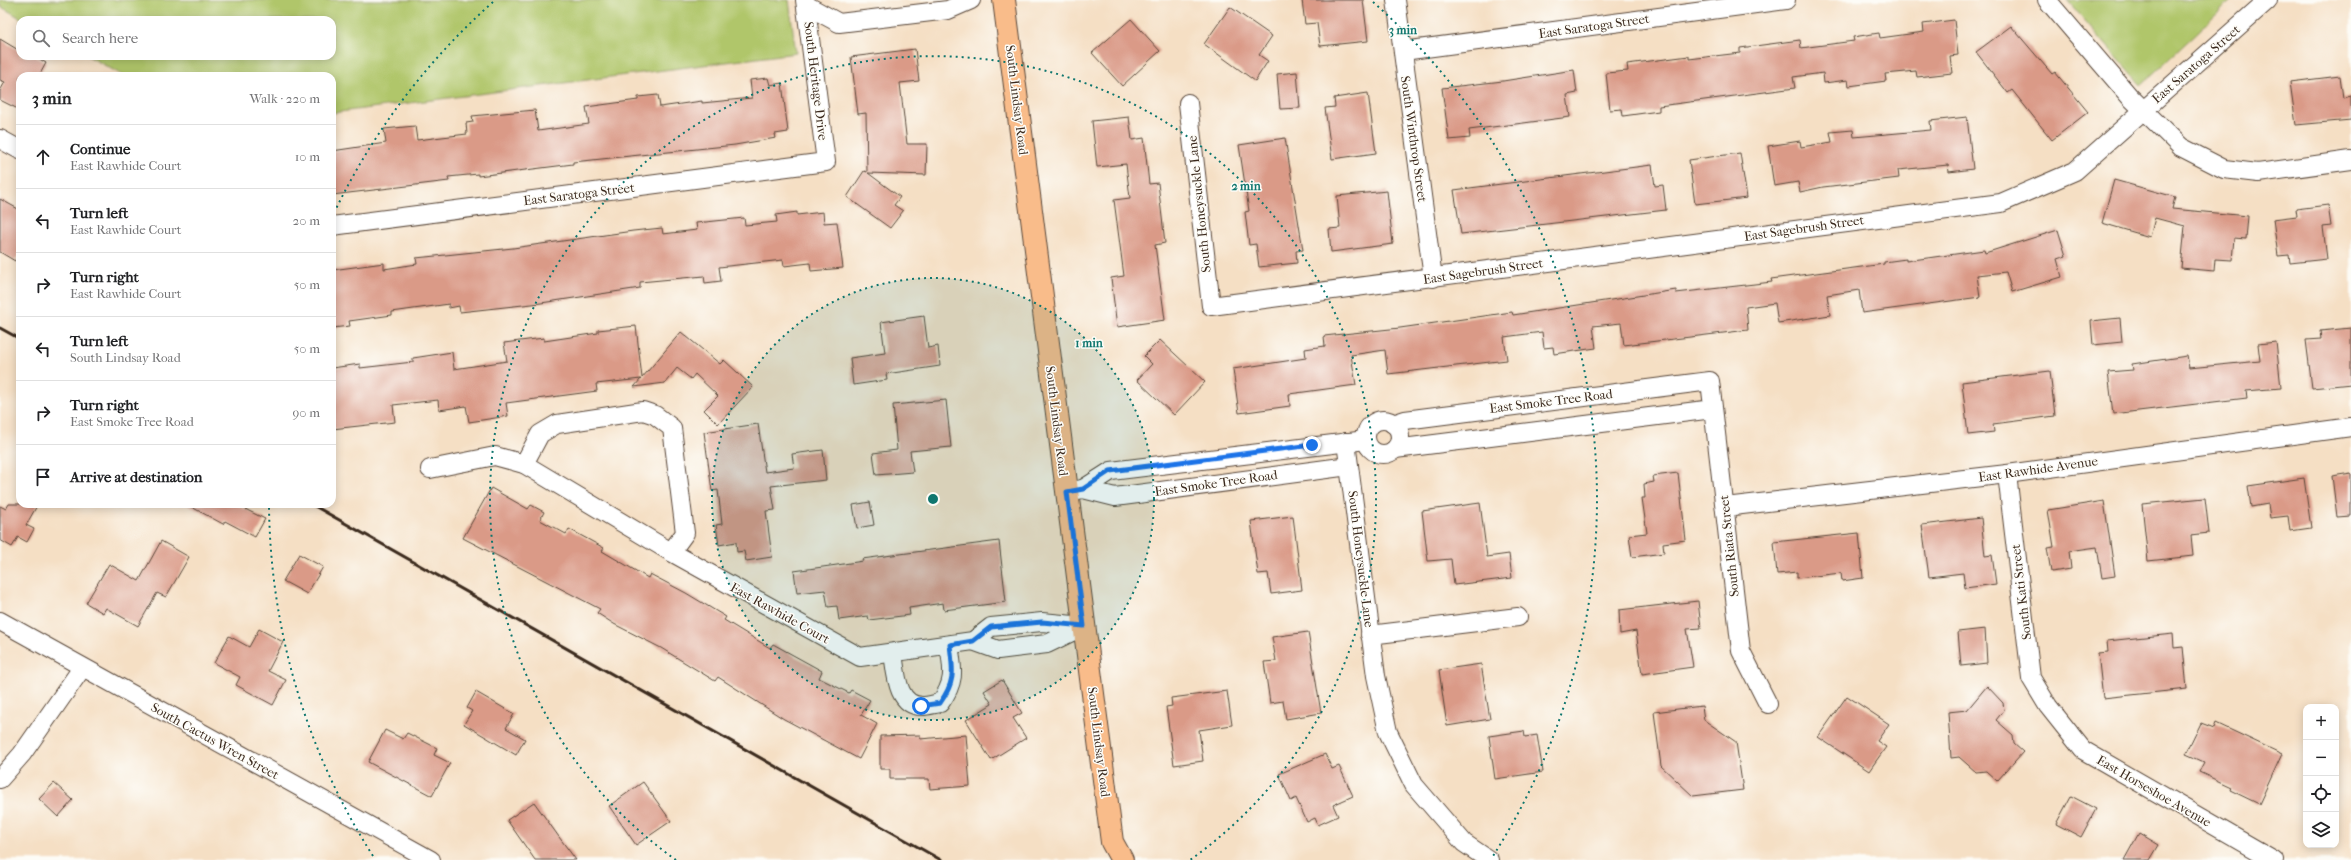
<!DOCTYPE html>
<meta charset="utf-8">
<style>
:root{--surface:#fff;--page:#f2f2f2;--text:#202124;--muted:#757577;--line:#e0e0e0}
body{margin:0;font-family:"IM FELL French Canon",serif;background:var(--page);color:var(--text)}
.controls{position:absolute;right:12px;bottom:12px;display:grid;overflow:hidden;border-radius:8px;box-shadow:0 2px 10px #0003}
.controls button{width:36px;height:36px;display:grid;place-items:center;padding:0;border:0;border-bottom:1px solid var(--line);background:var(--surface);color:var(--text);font:20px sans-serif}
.stop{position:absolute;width:12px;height:12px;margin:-9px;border:3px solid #1a73e8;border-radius:50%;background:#fff}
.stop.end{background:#1a73e8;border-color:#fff;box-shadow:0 1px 4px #0008}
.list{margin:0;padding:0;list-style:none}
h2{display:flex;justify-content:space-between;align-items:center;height:52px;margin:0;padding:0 16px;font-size:17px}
h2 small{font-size:13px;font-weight:400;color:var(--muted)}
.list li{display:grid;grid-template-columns:26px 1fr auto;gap:12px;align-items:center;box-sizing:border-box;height:64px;padding:0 16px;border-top:1px solid var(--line)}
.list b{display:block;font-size:15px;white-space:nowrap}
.list p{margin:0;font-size:13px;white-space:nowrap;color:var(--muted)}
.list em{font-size:13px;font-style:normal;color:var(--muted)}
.icon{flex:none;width:22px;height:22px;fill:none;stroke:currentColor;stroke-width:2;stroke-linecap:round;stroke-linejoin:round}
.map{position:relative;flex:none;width:2351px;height:860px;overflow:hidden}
.search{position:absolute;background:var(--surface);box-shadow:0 2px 10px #0003;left:16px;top:16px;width:320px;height:44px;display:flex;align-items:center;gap:10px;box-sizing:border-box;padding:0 14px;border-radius:12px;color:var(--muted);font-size:15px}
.panel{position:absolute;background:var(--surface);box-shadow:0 2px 10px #0003;left:16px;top:72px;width:320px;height:436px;border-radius:12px}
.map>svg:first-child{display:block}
</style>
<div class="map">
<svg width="2351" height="860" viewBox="0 0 2351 860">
<rect width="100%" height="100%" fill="#fdfcf7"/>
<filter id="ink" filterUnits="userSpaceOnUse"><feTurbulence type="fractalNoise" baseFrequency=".025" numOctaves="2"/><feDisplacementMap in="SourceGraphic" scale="8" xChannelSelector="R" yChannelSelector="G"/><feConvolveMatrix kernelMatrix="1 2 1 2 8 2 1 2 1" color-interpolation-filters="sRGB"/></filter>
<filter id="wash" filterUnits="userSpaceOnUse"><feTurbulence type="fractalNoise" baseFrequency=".012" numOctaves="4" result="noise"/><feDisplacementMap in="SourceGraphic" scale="16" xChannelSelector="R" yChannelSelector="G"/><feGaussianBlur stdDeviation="0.9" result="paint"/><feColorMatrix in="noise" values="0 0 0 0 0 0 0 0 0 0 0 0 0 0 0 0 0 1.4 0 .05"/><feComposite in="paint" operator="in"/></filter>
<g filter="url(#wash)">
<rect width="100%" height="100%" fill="#f5dfc4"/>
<g fill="#b0c66b" stroke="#767844">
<polygon points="0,0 789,0 796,53 332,113 332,76 124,76 88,56 332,56 332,20 24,20 0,6"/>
<polygon points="2067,0 2232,0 2141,85"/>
</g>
<g id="blocks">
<g fill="#da9a87">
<polygon points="1302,0 1363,0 1368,41 1320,46 1317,23 1305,24"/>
<polygon points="1230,7 1272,36 1259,55 1268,61 1255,81 1204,44"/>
<polygon points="1131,19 1160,51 1122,86 1092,53"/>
<polygon points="1954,20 1958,55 1950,56 1952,73 1917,77 1916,71 1885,74 1886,81 1849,86 1848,80 1824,83 1823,73 1793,77 1795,88 1659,106 1659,111 1623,116 1622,109 1610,110 1606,73 1628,71 1627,64 1689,56 1689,59 1740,53 1740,48 1800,40 1801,48 1854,41 1853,37 1879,33 1880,38 1924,32 1923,24"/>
<polygon points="2011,26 2052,74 2055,72 2088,112 2052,140 2012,90 2008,93 1976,52"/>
<polygon points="0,39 20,51 20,56 35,56 46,63 39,76 20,76 20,110 0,100 0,91 5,82 0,80"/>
<polygon points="915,49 919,81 900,83 907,144 927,144 926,175 868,173 900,197 894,205 903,211 890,228 847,197 864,171 867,172 866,113 858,114 851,57"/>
<polygon points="1574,70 1577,93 1567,95 1570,117 1469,130 1470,138 1449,140 1442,88 1503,81"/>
<polygon points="1297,72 1300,108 1280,109 1277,74"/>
<polygon points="2340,76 2343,98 2351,96 2351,120 2296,125 2290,82"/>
<polygon points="768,78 770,85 782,83 788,132 775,134 776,138 735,145 573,162 573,164 478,176 478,174 448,177 449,181 332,195 332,151 386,143 384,129 415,126 417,140 467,134 466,123 473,122 472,116 535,110 538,131 589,124 586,107 638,100 638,97 658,95 660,107 702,101 702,103 752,98 750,80"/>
<polygon points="1368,93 1376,153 1332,159 1325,108 1335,107 1334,98"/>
<polygon points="1129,117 1132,140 1144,138 1149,184 1158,183 1165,243 1155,245 1165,320 1117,327 1111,278 1124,276 1114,200 1130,198 1126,164 1097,167 1092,121"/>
<polygon points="1967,117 1973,169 1949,172 1948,165 1898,170 1899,178 1823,187 1800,192 1798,182 1774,186 1768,146 1800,141 1801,147 1832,142 1830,132 1853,130 1854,137 1931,130 1930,121"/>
<polygon points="1285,138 1303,250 1296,251 1297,263 1259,267 1256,244 1249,245 1245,212 1249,211 1239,145"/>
<polygon points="1740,153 1747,198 1695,204 1689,160"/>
<polygon points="1652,165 1655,186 1663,185 1666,210 1461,234 1454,190"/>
<polygon points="2114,180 2175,197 2172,209 2248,216 2246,239 2234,238 2232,260 2215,259 2214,271 2181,268 2185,226 2155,218 2150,237 2102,223"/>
<polygon points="1387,191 1393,244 1331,252 1329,229 1340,228 1337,196"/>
<polygon points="0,199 20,210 20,252 15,261 0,252"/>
<polygon points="2328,205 2331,226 2323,227 2327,259 2290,263 2289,255 2278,256 2273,219 2297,216 2296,209"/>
<polygon points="797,212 797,215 823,212 824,223 837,222 843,268 811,271 810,263 784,266 783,260 719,267 721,281 705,283 704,276 640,282 640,288 541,303 460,312 459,306 449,308 449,304 392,312 392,315 349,321 350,326 332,328 332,270 384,263 384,269 417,264 416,258 513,248 633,231 662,228 663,234 697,230 696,223 744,218 745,225 777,222 776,215"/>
<polygon points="2058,230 2066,256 2057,259 2062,277 2012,292 2006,272 1977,275 1980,297 1862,313 1859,290 1827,295 1830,315 1778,323 1775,303 1746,307 1748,330 1624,345 1621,323 1593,326 1596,348 1554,354 1553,347 1544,348 1542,332 1504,337 1507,360 1388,374 1385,350 1351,355 1356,385 1289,394 1290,406 1239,413 1233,369 1306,358 1305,349 1325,346 1324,336 1400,328 1512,312 1513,315 1676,290 1676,293 1772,282 1771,279 1884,264 1884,262 1906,259 1906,261 1984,250 1985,253"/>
<polygon points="924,316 928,348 938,346 940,366 886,374 887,380 853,385 850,358 885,353 881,322"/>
<polygon points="2120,318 2122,342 2093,345 2091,321"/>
<polygon points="636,326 642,378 681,332 720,364 724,360 753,387 718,424 704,410 718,396 695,374 691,379 677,368 665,383 634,387 641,379 596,384 597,391 506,403 508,416 469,422 466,406 439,410 438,400 393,405 395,422 332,429 332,368 360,364 360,368 413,362 413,358 452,352 454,369 507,361 504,343 544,338 544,341 598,333 598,330"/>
<polygon points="2351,328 2351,384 2312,388 2306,340 2321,339 2320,331"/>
<polygon points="1160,340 1205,382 1174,415 1137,380 1152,364 1144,356"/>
<polygon points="2276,342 2281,388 2246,391 2247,398 2113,414 2108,372 2133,370 2132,364 2187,356 2189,368 2260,361 2258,344"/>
<polygon points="2050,371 2055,416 1993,424 1994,432 1968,435 1962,382"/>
<polygon points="946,400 951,447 910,451 913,472 876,475 873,453 897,450 893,405"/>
<polygon points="758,424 765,472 794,468 792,454 823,450 826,480 771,486 775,510 766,511 772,557 746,561 744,551 737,552 736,542 719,545 716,525 722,524 718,490 712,491 704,432"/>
<polygon points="1678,473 1686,540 1663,543 1664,553 1632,557 1629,535 1647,533 1642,498 1645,498 1644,484 1654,482 1653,476"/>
<polygon points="2351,473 2351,516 2337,517 2332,476"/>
<polygon points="2304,478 2311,528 2290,531 2288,516 2270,518 2268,504 2251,507 2248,486"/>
<polygon points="491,488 528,509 531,505 544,512 540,520 566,534 569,529 604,548 602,551 648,578 650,574 686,593 726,617 724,620 770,648 773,644 822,671 819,678 849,693 851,690 870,700 861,715 877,724 859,759 784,719 718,677 715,681 661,648 614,624 597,613 600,609 463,538"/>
<polygon points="2205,498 2209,533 2191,535 2193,556 2148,561 2142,504"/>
<polygon points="2104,501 2115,576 2102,578 2097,547 2069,551 2071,569 2051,572 2047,548 2054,547 2048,510"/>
<polygon points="870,502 874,525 857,528 853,505"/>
<polygon points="1480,503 1487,557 1509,554 1512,578 1454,585 1451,559 1428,561 1422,511"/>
<polygon points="9,504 38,504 26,525 34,529 27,542 18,537 12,547 0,540 0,506 6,509"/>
<polygon points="186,504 235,504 265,519 255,537 225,521 223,524"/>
<polygon points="1293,516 1302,590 1271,594 1268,573 1258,574 1251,521"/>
<polygon points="1981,518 1985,556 1992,555 1996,584 1965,588 1963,573 1929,577 1922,525"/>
<polygon points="1859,533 1863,578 1842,581 1841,573 1797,578 1797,572 1777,574 1774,542"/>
<polygon points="161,541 189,557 166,597 157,593 138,626 106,608 103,613 86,603 109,564 139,581"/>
<polygon points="999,541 1006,602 944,610 943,603 909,608 910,615 869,620 868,616 839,620 837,606 828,607 825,590 797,593 794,571 837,565 863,561 862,559"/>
<polygon points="299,554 323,567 307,594 283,581"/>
<polygon points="1698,601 1701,628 1687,629 1693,667 1642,674 1636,631 1620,634 1619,610"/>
<polygon points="259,629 283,642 268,671 286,680 273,705 236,685 240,677 214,663 229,636 249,647"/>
<polygon points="1985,629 1987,663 1961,666 1958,632"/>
<polygon points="1308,632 1321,713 1286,719 1283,701 1270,703 1264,662 1276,661 1272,637"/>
<polygon points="2173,634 2174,648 2183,647 2187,689 2103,698 2098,653 2108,652 2107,641"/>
<polygon points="1481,664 1490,719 1447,726 1439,670"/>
<polygon points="1002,680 1022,713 1013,718 1026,738 991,760 966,720 992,704 984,691"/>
<polygon points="1987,686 2003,703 2004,710 1996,720 2013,735 2014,744 2023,752 1997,781 1986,771 1976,772 1959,757 1951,758 1948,712 1967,710"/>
<polygon points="1227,691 1232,725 1199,730 1203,761 1174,765 1166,707 1172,706 1171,698"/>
<polygon points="476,692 514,714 506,728 525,739 516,755 464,724 472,711 467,708"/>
<polygon points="1847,696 1889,724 1877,741 1886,747 1869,771 1818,737"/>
<polygon points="1702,706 1704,720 1736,742 1743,790 1693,796 1661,766 1654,712"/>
<polygon points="2201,723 2214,728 2216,723 2282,754 2259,804 2230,790 2231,787 2199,772 2204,762 2186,754"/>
<polygon points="385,730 403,739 407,733 437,748 434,755 450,763 432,796 368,762"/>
<polygon points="1524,731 1525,737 1537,735 1543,772 1495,779 1489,736"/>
<polygon points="920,735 920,739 966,735 970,786 930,789 929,779 890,779 890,769 880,769 880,736"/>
<polygon points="1325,754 1332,769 1339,766 1353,796 1333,805 1338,816 1318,825 1315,818 1307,822 1296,798 1291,801 1279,774"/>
<polygon points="643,782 671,821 636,845 609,806"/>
<polygon points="54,783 73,800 58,817 39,799"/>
<polygon points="2071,796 2096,809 2081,837 2056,824"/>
<polygon points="534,802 559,837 576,860 535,860 507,820"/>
<polygon points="2139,833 2159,845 2150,860 2124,860"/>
</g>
</g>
</g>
<g filter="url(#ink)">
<use href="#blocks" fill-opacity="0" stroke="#574537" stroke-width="1"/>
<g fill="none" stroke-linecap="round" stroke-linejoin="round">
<defs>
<g id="minor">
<polyline points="1396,0 1433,278"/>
<polyline points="2047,0 2130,97 2181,147 2224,169 2258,173 2351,160"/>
<polyline points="806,5 839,23 948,10 971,0"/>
<polyline points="1403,51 1786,0"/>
<polyline points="1188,103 1211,306 2001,203 2075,171 2268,0"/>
<polyline points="0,139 20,150"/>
<polyline points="332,226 826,162 805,0"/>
<circle cx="1383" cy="437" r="17"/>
<polyline points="1393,424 1405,420 1710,381 1741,651 1768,704"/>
<polyline points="1346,442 1376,676 1388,732 1414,785 1464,843 1489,860"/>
<polyline points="1395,449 1713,409"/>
<polyline points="524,464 540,434 557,424 643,411 655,415 672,428 685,533 671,552"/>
<polyline points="430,469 495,456 524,464 671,552 860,657 973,641 991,627 1042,622 1084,626"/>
<polyline points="2007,474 2031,678 2048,706 2083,750 2274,860"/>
<polyline points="1083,489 1111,471 1366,440"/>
<polyline points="1077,490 1083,489 1115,497 1349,466"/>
<polyline points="1725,507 2007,474 2351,427"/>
<polyline points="0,621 431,860"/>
<polyline points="1370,635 1518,617"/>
<polyline points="973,641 998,650 1047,644 1084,626"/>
<path d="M893,653c3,18 3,53 29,53 6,0 12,-2 18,-3 16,-22 13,-33 9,-58"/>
<polyline points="0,779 22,754 82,668"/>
</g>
<polyline id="major" points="1004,0 1112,842 1122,860"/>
</defs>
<use href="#minor" stroke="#574537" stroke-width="20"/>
<use href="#major" stroke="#574537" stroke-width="24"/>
<use href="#minor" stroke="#fff" stroke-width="18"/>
<use href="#major" stroke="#f9bc8a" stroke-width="22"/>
<g stroke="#3b2a1e" stroke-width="3">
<polyline points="0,328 20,339"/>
<polyline points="311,504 941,860"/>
</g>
</g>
</g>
<g fill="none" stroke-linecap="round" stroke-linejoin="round" filter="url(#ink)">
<path stroke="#1a73e8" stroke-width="5" d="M921,706l19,-3c16,-22 13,-33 10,-58l23,-4 18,-14 51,-5 42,4 -17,-134 16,-3 27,-18 202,-26"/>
</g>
<circle cx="933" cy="499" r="221" fill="#0f766e" fill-opacity=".12"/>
<g fill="none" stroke="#0f766e" stroke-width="2" stroke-dasharray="2 4">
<circle cx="933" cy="499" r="221"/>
<path d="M676 860A443 443 0 1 1 1190 860"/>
<path d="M373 856A664 664 0 0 1 269 505M334 213A664 664 0 0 1 493 2M1373 2A664 664 0 0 1 1493 856"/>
</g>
<g text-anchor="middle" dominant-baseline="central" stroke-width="3" stroke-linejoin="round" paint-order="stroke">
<g font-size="13" fill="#3b2a1e" stroke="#fdfcf7">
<text transform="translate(1594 26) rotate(-8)">East Saratoga Street</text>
<text transform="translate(2196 64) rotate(-41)">East Saratoga Street</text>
<text transform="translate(816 81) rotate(83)">South Heritage Drive</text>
<text transform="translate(1017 100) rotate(83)">South Lindsay Road</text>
<text transform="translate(1414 139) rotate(82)">South Winthrop Street</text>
<text transform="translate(579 194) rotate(-7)">East Saratoga Street</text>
<text transform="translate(1199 204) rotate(-96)">South Honeysuckle Lane</text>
<text transform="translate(1804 228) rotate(-8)">East Sagebrush Street</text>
<text transform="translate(1483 271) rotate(-8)">East Sagebrush Street</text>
<text transform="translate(1551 401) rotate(-7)">East Smoke Tree Road</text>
<text transform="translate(1057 421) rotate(83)">South Lindsay Road</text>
<text transform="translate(2038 469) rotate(-8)">East Rawhide Avenue</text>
<text transform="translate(1216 483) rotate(-8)">East Smoke Tree Road</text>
<text transform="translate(1729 546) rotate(-96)">South Riata Street</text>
<text transform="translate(1361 559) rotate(83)">South Honeysuckle Lane</text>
<text transform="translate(2021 592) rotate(-97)">South Kati Street</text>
<text transform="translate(780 613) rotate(29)">East Rawhide Court</text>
<text transform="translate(215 741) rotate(29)">South Cactus Wren Street</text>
<text transform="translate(1099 742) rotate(83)">South Lindsay Road</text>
<text transform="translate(2154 791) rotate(30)">East Horseshoe Avenue</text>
</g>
</g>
<circle cx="933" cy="499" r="6" fill="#0f766e" stroke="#fdfcf7" stroke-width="2"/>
<g font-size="12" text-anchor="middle" font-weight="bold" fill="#0f766e" stroke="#fdfcf7" stroke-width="3" stroke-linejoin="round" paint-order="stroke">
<text x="1403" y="34">3 min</text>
<text x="1246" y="190">2 min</text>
<text x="1089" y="347">1 min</text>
</g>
</svg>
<div class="controls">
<button>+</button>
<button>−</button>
<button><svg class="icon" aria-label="locate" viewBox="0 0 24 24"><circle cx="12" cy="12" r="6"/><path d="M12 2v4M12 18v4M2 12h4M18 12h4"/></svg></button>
<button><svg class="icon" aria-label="layers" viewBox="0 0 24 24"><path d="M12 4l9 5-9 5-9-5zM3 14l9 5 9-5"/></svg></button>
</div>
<div class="stop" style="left:921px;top:706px"></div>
<div class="stop end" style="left:1312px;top:445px"></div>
<div class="search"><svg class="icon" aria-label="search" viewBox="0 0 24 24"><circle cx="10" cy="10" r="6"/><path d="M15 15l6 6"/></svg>Search here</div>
<section class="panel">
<h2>3 min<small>Walk · 220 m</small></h2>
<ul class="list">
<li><svg class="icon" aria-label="ahead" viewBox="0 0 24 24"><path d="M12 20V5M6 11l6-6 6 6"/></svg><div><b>Continue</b><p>East Rawhide Court</p></div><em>10 m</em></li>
<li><svg class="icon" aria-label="left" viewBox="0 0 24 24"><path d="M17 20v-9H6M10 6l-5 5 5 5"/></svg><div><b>Turn left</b><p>East Rawhide Court</p></div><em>20 m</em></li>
<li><svg class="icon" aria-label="right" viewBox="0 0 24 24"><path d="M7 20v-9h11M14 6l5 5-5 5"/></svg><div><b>Turn right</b><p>East Rawhide Court</p></div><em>50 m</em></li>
<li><svg class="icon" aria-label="left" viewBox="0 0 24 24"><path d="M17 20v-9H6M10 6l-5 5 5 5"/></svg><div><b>Turn left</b><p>South Lindsay Road</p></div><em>50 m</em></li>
<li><svg class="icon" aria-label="right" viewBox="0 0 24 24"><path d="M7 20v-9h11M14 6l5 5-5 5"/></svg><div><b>Turn right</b><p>East Smoke Tree Road</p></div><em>90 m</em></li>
<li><svg class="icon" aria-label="arrive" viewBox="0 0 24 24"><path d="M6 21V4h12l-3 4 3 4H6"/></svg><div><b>Arrive at destination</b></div></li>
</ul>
</section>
</div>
